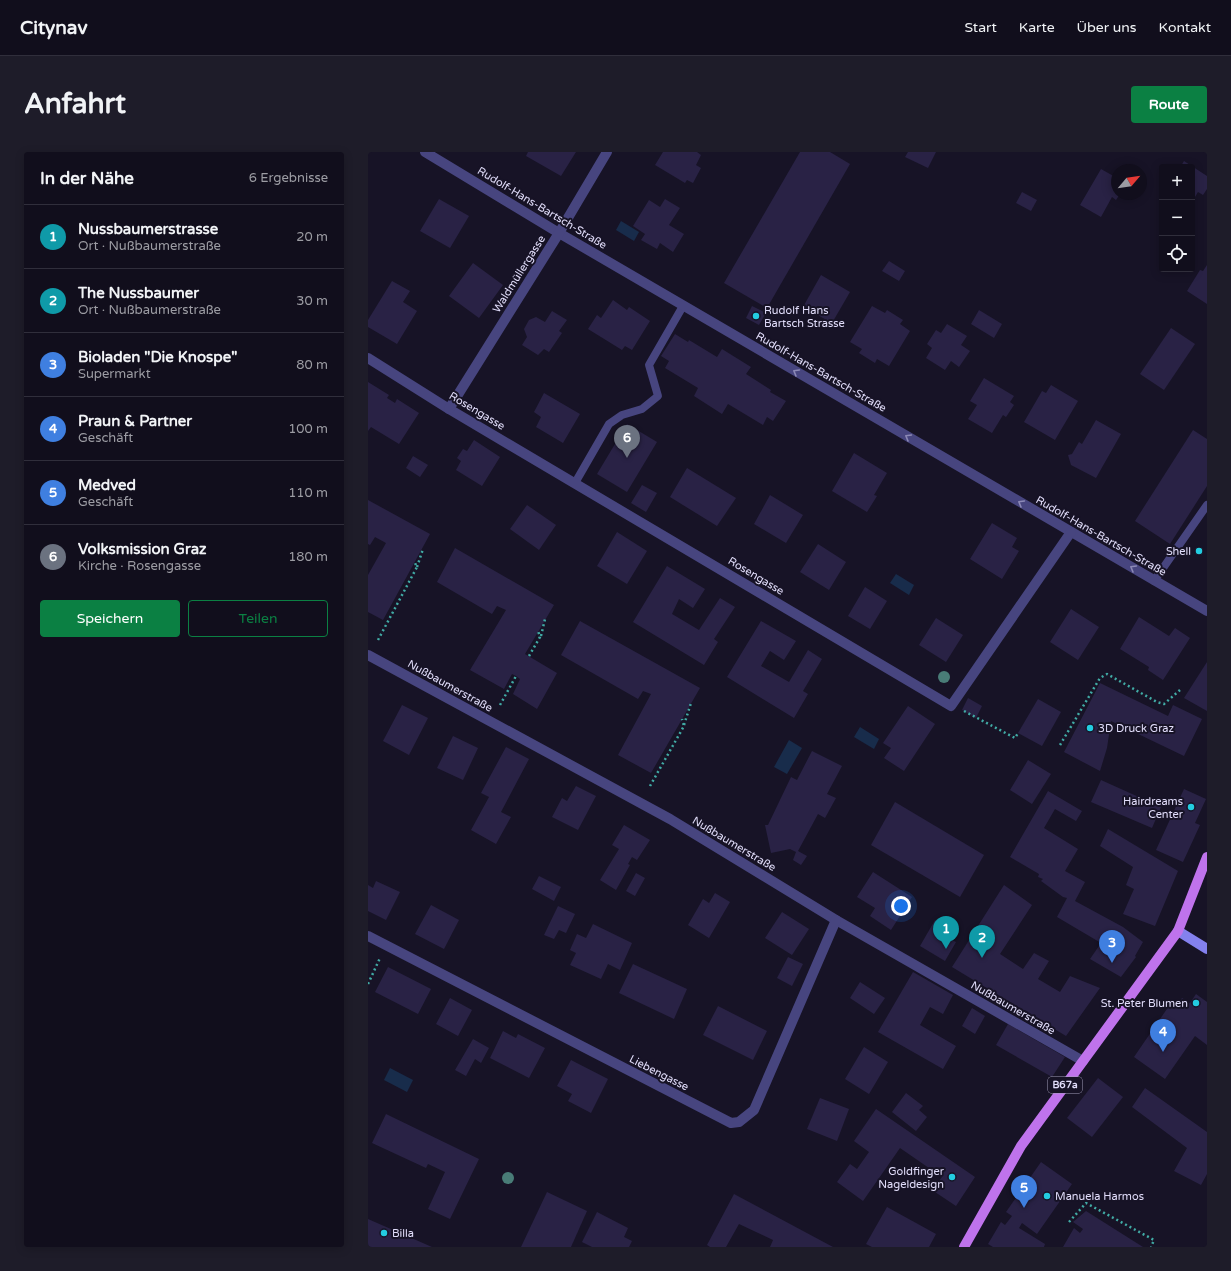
<!DOCTYPE html>
<html lang="de">
<meta charset="utf-8">
<style>
:root{--surface:#110e1c;--page:#1e1c29;--text:#f1f3f6;--muted:#9c9ca3;--line:#302e3b;--accent:#0b8043}
body{margin:0;font-family:"Varela Round",sans-serif;background:var(--page);color:var(--text)}
.controls{position:absolute;right:12px;top:12px;display:grid;overflow:hidden;border-radius:4px;box-shadow:0 2px 10px #0003}
.controls button{width:36px;height:36px;display:grid;place-items:center;padding:0;border:0;border-bottom:1px solid var(--line);background:var(--surface);color:var(--text);font:20px sans-serif}
.compass{position:absolute;left:743px;top:12px;width:36px;height:36px;border-radius:50%;background:var(--surface);box-shadow:0 2px 10px #0003;rotate:61deg}
.you{position:absolute;left:533px;top:754px;width:14px;height:14px;margin:-10px;border:3px solid #fff;border-radius:50%;background:#1a73e8;box-shadow:0 0 0 6px #1a73e833}
.badge{display:grid;place-items:center;width:26px;height:26px;border-radius:50%;background:var(--accent);color:#fff;font-size:13px;font-weight:700}
.pin{position:absolute;translate:-50% -33px;filter:drop-shadow(0 1px 2px #0008)}
.pin::after{content:'';position:absolute;top:21px;width:14px;height:12px;background:inherit;clip-path:polygon(0 0,100% 0,50% 100%)}
.list{margin:0;padding:0;list-style:none}
h2{display:flex;justify-content:space-between;align-items:center;height:52px;margin:0;padding:0 16px;font-size:17px}
h2 small{font-size:13px;font-weight:400;color:var(--muted)}
.list li{display:grid;grid-template-columns:26px 1fr auto;gap:12px;align-items:center;box-sizing:border-box;height:64px;padding:0 16px;border-top:1px solid var(--line)}
.list b{display:block;font-size:15px;white-space:nowrap}
.list p{margin:0;font-size:13px;white-space:nowrap;color:var(--muted)}
.list em{font-size:13px;font-style:normal;color:var(--muted)}
.actions{display:flex;gap:8px;padding:12px 16px}
.actions a{flex:1;padding:9px 0;border:1px solid var(--accent);border-radius:4px;text-align:center;font-size:14px;color:var(--accent)}
.actions .main{background:var(--accent);color:#fff}
.icon{flex:none;width:22px;height:22px;fill:none;stroke:currentColor;stroke-width:2;stroke-linecap:round;stroke-linejoin:round}
.map{position:relative;flex:none;width:839px;height:1095px;overflow:hidden;border-radius:4px}
header{display:flex;align-items:center;gap:24px;box-sizing:border-box;height:56px;padding:0 20px;background:var(--surface);border-bottom:1px solid var(--line)}
header strong{font-size:19px}
nav{display:flex;gap:22px;margin-inline-start:auto;font-size:14px}
.intro{display:flex;align-items:center;justify-content:space-between;box-sizing:border-box;height:96px;padding:0 24px}
h1{margin:0;font-size:28px}
.button{padding:10px 18px;border-radius:4px;background:var(--accent);color:#fff;font-size:14px;font-weight:700}
main{display:flex;gap:24px;padding:0 24px}
aside{flex:1;background:var(--surface);border-radius:4px;box-shadow:0 2px 10px #0003}
.map>svg:first-child{display:block}
</style>
<header>
<strong>Citynav</strong>
<nav><a>Start</a><a>Karte</a><a>Über uns</a><a>Kontakt</a></nav>
</header>
<div class="intro"><h1>Anfahrt</h1><a class="button">Route</a></div>
<main>
<aside>
<h2>In der Nähe<small>6 Ergebnisse</small></h2>
<ul class="list">
<li><span class="badge" style="background:#0f9aa8">1</span><div><b>Nussbaumerstrasse</b><p>Ort · Nußbaumerstraße</p></div><em>20 m</em></li>
<li><span class="badge" style="background:#0f9aa8">2</span><div><b>The Nussbaumer</b><p>Ort · Nußbaumerstraße</p></div><em>30 m</em></li>
<li><span class="badge" style="background:#3f7fe0">3</span><div><b>Bioladen &quot;Die Knospe&quot;</b><p>Supermarkt</p></div><em>80 m</em></li>
<li><span class="badge" style="background:#3f7fe0">4</span><div><b>Praun &amp; Partner</b><p>Geschäft</p></div><em>100 m</em></li>
<li><span class="badge" style="background:#3f7fe0">5</span><div><b>Medved</b><p>Geschäft</p></div><em>110 m</em></li>
<li><span class="badge" style="background:#6b7280">6</span><div><b>Volksmission Graz</b><p>Kirche · Rosengasse</p></div><em>180 m</em></li>
</ul>
<div class="actions"><a class="main">Speichern</a><a>Teilen</a></div>
</aside>
<div class="map">
<svg width="839" height="1095" viewBox="0 0 839 1095">
<rect width="100%" height="100%" fill="#171326"/>
<g fill="#182c4b">
<polygon points="253,69 271,80 266,89 248,78"/>
<polygon points="528,422 546,433 541,443 522,431"/>
<polygon points="492,575 511,587 506,597 486,585"/>
<polygon points="421,588 434,596 419,622 406,615"/>
<polygon points="22,916 45,928 39,940 16,928"/>
</g>
<g fill="#292245">
<polygon points="160,0 208,0 193,24 158,4"/>
<polygon points="295,0 329,0 333,3 328,13 333,16 325,31 319,28 317,31 287,13"/>
<polygon points="432,0 462,0 482,12 399,156 356,131"/>
<polygon points="540,0 568,0 560,16 537,5"/>
<polygon points="816,9 839,24 839,37 835,43 830,40 827,45 824,44 824,15 808,15 810,12 813,14"/>
<polygon points="733,17 749,26 749,42 752,42 748,48 744,45 733,65 712,53"/>
<polygon points="654,40 669,48 663,59 648,51"/>
<polygon points="71,47 101,64 82,96 52,79"/>
<polygon points="297,47 312,56 301,73 316,82 305,100 292,91 289,97 273,88 277,82 265,74 281,48 292,55"/>
<polygon points="521,109 537,119 531,129 514,119"/>
<polygon points="105,111 135,133 111,166 81,144"/>
<polygon points="839,113 839,152 819,139 832,118 835,119"/>
<polygon points="453,123 482,140 464,171 435,155"/>
<polygon points="24,129 42,139 35,150 49,159 29,192 0,175 0,168"/>
<polygon points="245,148 259,158 261,155 282,169 264,198 257,194 254,198 220,177 229,163 233,166"/>
<polygon points="384,154 398,161 391,173 378,166"/>
<polygon points="504,154 517,161 519,158 535,168 532,172 542,179 521,214 509,207 507,211 491,201 494,197 482,190"/>
<polygon points="611,158 634,172 626,186 603,172"/>
<polygon points="184,159 199,168 191,179 194,181 181,200 176,197 170,203 154,193 159,185 156,177 161,168 168,165 177,170"/>
<polygon points="579,172 599,184 593,193 602,199 591,215 583,209 577,218 558,206 564,196 559,192 568,178 573,181"/>
<polygon points="803,176 827,192 796,238 772,222"/>
<polygon points="307,182 320,190 321,188 349,205 354,197 383,215 378,222 403,238 402,240 418,249 405,269 399,265 395,273 360,252 354,262 326,244 330,236 297,216 301,209 293,204"/>
<polygon points="616,226 646,244 642,250 646,253 638,265 635,263 624,281 600,267 609,253 602,249"/>
<polygon points="0,230 21,243 19,246 27,251 29,247 51,261 31,292 3,275 0,279"/>
<polygon points="683,233 710,249 687,288 656,270 674,239 678,241"/>
<polygon points="176,241 212,262 195,291 168,275 173,265 166,260"/>
<polygon points="728,268 753,282 728,326 703,313 700,303 704,302 711,290 714,292"/>
<polygon points="259,272 289,290 259,340 229,322"/>
<polygon points="825,278 839,287 839,334 802,392 767,369"/>
<polygon points="106,288 132,305 114,334 88,318 93,309 89,306 95,297 99,299"/>
<polygon points="486,301 519,321 506,343 509,344 499,360 464,339"/>
<polygon points="45,304 60,313 52,325 38,316"/>
<polygon points="319,316 368,346 349,374 302,345"/>
<polygon points="274,333 289,341 278,360 263,351"/>
<polygon points="402,343 435,363 418,391 386,372"/>
<polygon points="0,348 62,382 15,468 0,460 0,423 18,391 7,385 2,393 0,392"/>
<polygon points="159,353 188,373 171,398 142,377"/>
<polygon points="624,371 649,386 644,395 651,399 634,427 602,407"/>
<polygon points="249,380 279,399 259,432 229,414"/>
<polygon points="450,392 478,410 461,438 432,420"/>
<polygon points="87,396 186,453 157,502 189,521 169,557 145,542 152,527 148,524 144,522 136,537 102,518 138,458 129,454 124,462 69,430"/>
<polygon points="299,414 337,437 325,456 311,447 304,462 331,478 352,446 367,455 346,487 350,490 336,513 265,470"/>
<polygon points="497,435 519,449 502,477 480,464"/>
<polygon points="703,457 731,475 710,508 682,490"/>
<polygon points="771,465 801,484 807,476 822,486 795,528 780,518 781,515 752,497"/>
<polygon points="568,466 595,483 578,510 551,493"/>
<polygon points="212,469 332,536 283,621 250,603 283,542 275,539 270,547 193,503"/>
<polygon points="393,469 428,489 416,508 402,499 393,514 421,530 440,498 454,507 435,539 440,542 426,566 359,525"/>
<polygon points="839,510 839,559 816,546"/>
<polygon points="732,531 800,564 805,553 834,567 816,604 743,569 739,596 732,619 696,600"/>
<polygon points="600,546 614,554 608,566 594,558"/>
<polygon points="670,547 693,560 674,594 650,581"/>
<polygon points="34,553 60,566 41,603 15,589"/>
<polygon points="540,554 567,572 536,619 516,606 523,596 515,591"/>
<polygon points="85,584 110,596 95,628 69,616"/>
<polygon points="138,595 161,607 133,660 143,665 128,692 103,678 121,645 113,641"/>
<polygon points="444,599 474,614 459,642 468,646 457,666 450,662 430,699 439,704 433,713 425,708 428,700 422,697 403,701 397,673 400,673 423,625 429,628"/>
<polygon points="660,608 683,622 664,652 642,638"/>
<polygon points="733,628 793,655 784,676 723,650"/>
<polygon points="208,634 228,644 210,678 184,665 194,646 199,649"/>
<polygon points="816,637 838,647 827,671 832,673 815,710 788,698"/>
<polygon points="680,639 714,659 708,669 687,657 676,676 710,697 697,719 717,730 707,749 755,775 775,790 767,804 768,805 753,825 722,807 733,791 689,765 699,746 695,745 673,729 675,727 670,725 671,722 642,705"/>
<polygon points="527,650 616,703 592,745 503,693"/>
<polygon points="256,673 282,688 269,708 264,705 260,712 262,713 248,738 232,728 251,697 244,693"/>
<polygon points="740,677 810,719 787,774 755,762 766,737 758,733 765,715 732,694"/>
<polygon points="505,720 544,745 523,778 502,764 507,756 489,745"/>
<polygon points="268,721 277,726 267,744 258,739"/>
<polygon points="171,724 193,735 186,749 164,737"/>
<polygon points="8,729 32,740 18,768 0,759 0,733 5,736"/>
<polygon points="636,733 664,753 632,802 655,817 666,801 681,809 670,827 692,840 702,824 732,836 698,884 584,815"/>
<polygon points="347,741 362,750 341,786 320,773 335,747 341,751"/>
<polygon points="63,753 91,768 76,797 47,782"/>
<polygon points="190,754 207,762 198,781 191,778 186,787 176,783"/>
<polygon points="414,760 441,777 424,803 397,786"/>
<polygon points="567,768 584,778 580,786 588,790 577,809 552,794"/>
<polygon points="225,772 264,791 252,818 240,812 233,827 202,813 208,801 202,798 209,782 218,786"/>
<polygon points="420,805 435,812 424,834 409,826"/>
<polygon points="265,812 319,837 306,867 251,841"/>
<polygon points="20,815 63,837 50,862 7,840"/>
<polygon points="545,820 585,843 575,862 562,855 552,873 588,894 575,917 510,880"/>
<polygon points="492,830 517,846 506,862 482,846"/>
<polygon points="828,842 839,850 839,893 827,884 797,927 766,905 803,851 808,855 814,846 822,851"/>
<polygon points="82,846 104,858 90,884 68,872"/>
<polygon points="350,854 399,879 385,908 335,883"/>
<polygon points="604,856 617,864 607,882 594,874"/>
<polygon points="640,872 697,905 684,925 628,893"/>
<polygon points="135,879 148,886 150,882 177,896 161,926 122,906"/>
<polygon points="105,887 121,896 113,911 107,907 98,924 87,918"/>
<polygon points="496,895 520,910 501,942 477,927"/>
<polygon points="203,908 240,927 223,961 200,949 204,942 189,934"/>
<polygon points="730,926 755,945 724,985 699,966"/>
<polygon points="777,936 839,980 839,1022 833,1033 806,1019 819,996 764,955"/>
<polygon points="538,941 555,954 551,958 559,965 548,979 524,960"/>
<polygon points="452,946 481,957 469,989 439,977"/>
<polygon points="508,957 607,1025 588,1054 564,1038 574,1025 532,996 495,1049 469,1030 482,1012 489,1017 501,1000 486,989"/>
<polygon points="18,962 111,1007 82,1067 60,1057 77,1020 60,1012 58,1016 4,991"/>
<polygon points="673,1010 704,1032 669,1082 654,1071 651,1076 677,1092 676,1095 625,1095 620,1092 633,1070 637,1073 644,1064 638,1060"/>
<polygon points="179,1040 219,1059 203,1095 153,1095"/>
<polygon points="366,1042 465,1095 402,1095 405,1088 371,1072 358,1095 342,1095 339,1093"/>
<polygon points="519,1055 568,1082 561,1095 504,1095 498,1092"/>
<polygon points="718,1059 775,1095 695,1095 706,1076 712,1081 715,1077 705,1070"/>
<polygon points="229,1060 260,1076 256,1085 264,1089 261,1095 224,1095 214,1090"/>
<polygon points="0,1067 64,1095 0,1095"/>
</g>
<g fill="none" stroke-linecap="round" stroke-linejoin="round">
<g stroke="#41aba5" stroke-width="2.5" stroke-dasharray="2 3" stroke-linecap="butt">
<polyline points="49,415 55,397"/>
<polyline points="173,484 177,467"/>
<polyline points="10,488 49,415 47,411"/>
<polyline points="161,504 172,485 170,479"/>
<polyline points="132,553 148,524"/>
<polyline points="596,559 647,586 650,581"/>
<polyline points="316,573 323,551"/>
<polyline points="692,593 732,526 739,522 789,550 796,552 812,538"/>
<polyline points="282,634 316,574 314,567"/>
<polyline points="0,832 12,806"/>
<polyline points="701,1070 718,1051 786,1088 783,1095"/>
</g>
<g stroke="#47457f" stroke-width="8">
<polyline points="207,331 241,272 254,263 274,257 290,244 281,213 315,154"/>
<polyline points="786,429 839,353"/>
</g>
<g stroke="#47457f" stroke-width="10">
<polyline points="57,0 191,81 839,459"/>
<polyline points="0,206 81,257 583,554 703,380"/>
<polyline points="81,257 191,81 239,0"/>
<polyline points="0,503 302,667 468,768 715,909"/>
<polyline points="0,784 363,971 371,970 386,958 468,768"/>
</g>
<polyline stroke="#8481ee" stroke-width="10" points="810,779 839,797"/>
<polyline stroke="#bf73ec" stroke-width="10" points="596,1095 653,994 810,779 839,705"/>
</g>
<g fill="#497c77">
<circle cx="576" cy="525" r="6"/>
<circle cx="140" cy="1026" r="6"/>
</g>
<defs><path id="oneway-chevron" d="M-2-3.5L2.5 0L-2 3.5" fill="none" stroke-width="1.6" stroke-linecap="round" stroke-linejoin="round"/></defs>
<g stroke="#8c89b6">
<use href="#oneway-chevron" transform="translate(428 220) rotate(-150)"/>
<use href="#oneway-chevron" transform="translate(540 285) rotate(-150)"/>
<use href="#oneway-chevron" transform="translate(653 351) rotate(-150)"/>
<use href="#oneway-chevron" transform="translate(765 416) rotate(-150)"/>
</g>
<g fill="#23cde1" stroke="#171326" stroke-width="1.5">
<circle cx="388" cy="164" r="4"/>
<circle cx="831" cy="399" r="4"/>
<circle cx="722" cy="576" r="4"/>
<circle cx="823" cy="655" r="4"/>
<circle cx="828" cy="851" r="4"/>
<circle cx="584" cy="1025" r="4"/>
<circle cx="679" cy="1044" r="4"/>
<circle cx="16" cy="1081" r="4"/>
</g>
<g text-anchor="middle" dominant-baseline="central" stroke-width="4" stroke-linejoin="round" paint-order="stroke">
<rect fill="#171326" stroke="#a4a0ba" stroke-width="1" x="680" y="925" width="34" height="16" rx="3"/>
<g font-size="10" font-weight="bold" fill="#e1ddfa">
<text x="697" y="933">B67a</text>
</g>
<g font-size="11" fill="#e1ddfa" stroke="#171326">
<text transform="translate(174 56) rotate(31)">Rudolf-Hans-Bartsch-Straße</text>
<text transform="translate(151 122) rotate(-58)">Waldmüllergasse</text>
<text transform="translate(453 220) rotate(30)">Rudolf-Hans-Bartsch-Straße</text>
<text transform="translate(109 259) rotate(31)">Rosengasse</text>
<text transform="translate(733 384) rotate(30)">Rudolf-Hans-Bartsch-Straße</text>
<text transform="translate(388 424) rotate(31)">Rosengasse</text>
<text transform="translate(82 534) rotate(29)">Nußbaumerstraße</text>
<text transform="translate(366 692) rotate(31)">Nußbaumerstraße</text>
<text transform="translate(645 856) rotate(30)">Nußbaumerstraße</text>
<text transform="translate(291 921) rotate(27)">Liebengasse</text>
</g>
<g font-size="11" fill="#e1ddfa" stroke="#171326" text-anchor="start">
<text x="396" y="158">Rudolf Hans<tspan x="396" dy="13">Bartsch Strasse</tspan></text>
<text x="823" y="399" text-anchor="end">Shell</text>
<text x="730" y="576">3D Druck Graz</text>
<text x="815" y="649" text-anchor="end">Hairdreams<tspan x="815" dy="13">Center</tspan></text>
<text x="820" y="851" text-anchor="end">St. Peter Blumen</text>
<text x="576" y="1019" text-anchor="end">Goldfinger<tspan x="576" dy="13">Nageldesign</tspan></text>
<text x="687" y="1044">Manuela Harmos</text>
<text x="24" y="1081">Billa</text>
</g>
</g>
</svg>
<div class="controls">
<button>+</button>
<button>−</button>
<button><svg class="icon" aria-label="locate" viewBox="0 0 24 24"><circle cx="12" cy="12" r="6"/><path d="M12 2v4M12 18v4M2 12h4M18 12h4"/></svg></button>
</div>
<svg class="compass" viewBox="-18 -18 36 36"><path d="M0-13l5 13h-10z" fill="#e53935"/><path d="M0 13l5-13h-10z" fill="#9c9ca3"/></svg>
<div class="you"></div>
<div class="pin badge" style="left:578px;top:797px;background:#0f9aa8">1</div>
<div class="pin badge" style="left:614px;top:806px;background:#0f9aa8">2</div>
<div class="pin badge" style="left:744px;top:811px;background:#3f7fe0">3</div>
<div class="pin badge" style="left:795px;top:900px;background:#3f7fe0">4</div>
<div class="pin badge" style="left:656px;top:1056px;background:#3f7fe0">5</div>
<div class="pin badge" style="left:259px;top:306px;background:#6b7280">6</div>
</div>
</main>
